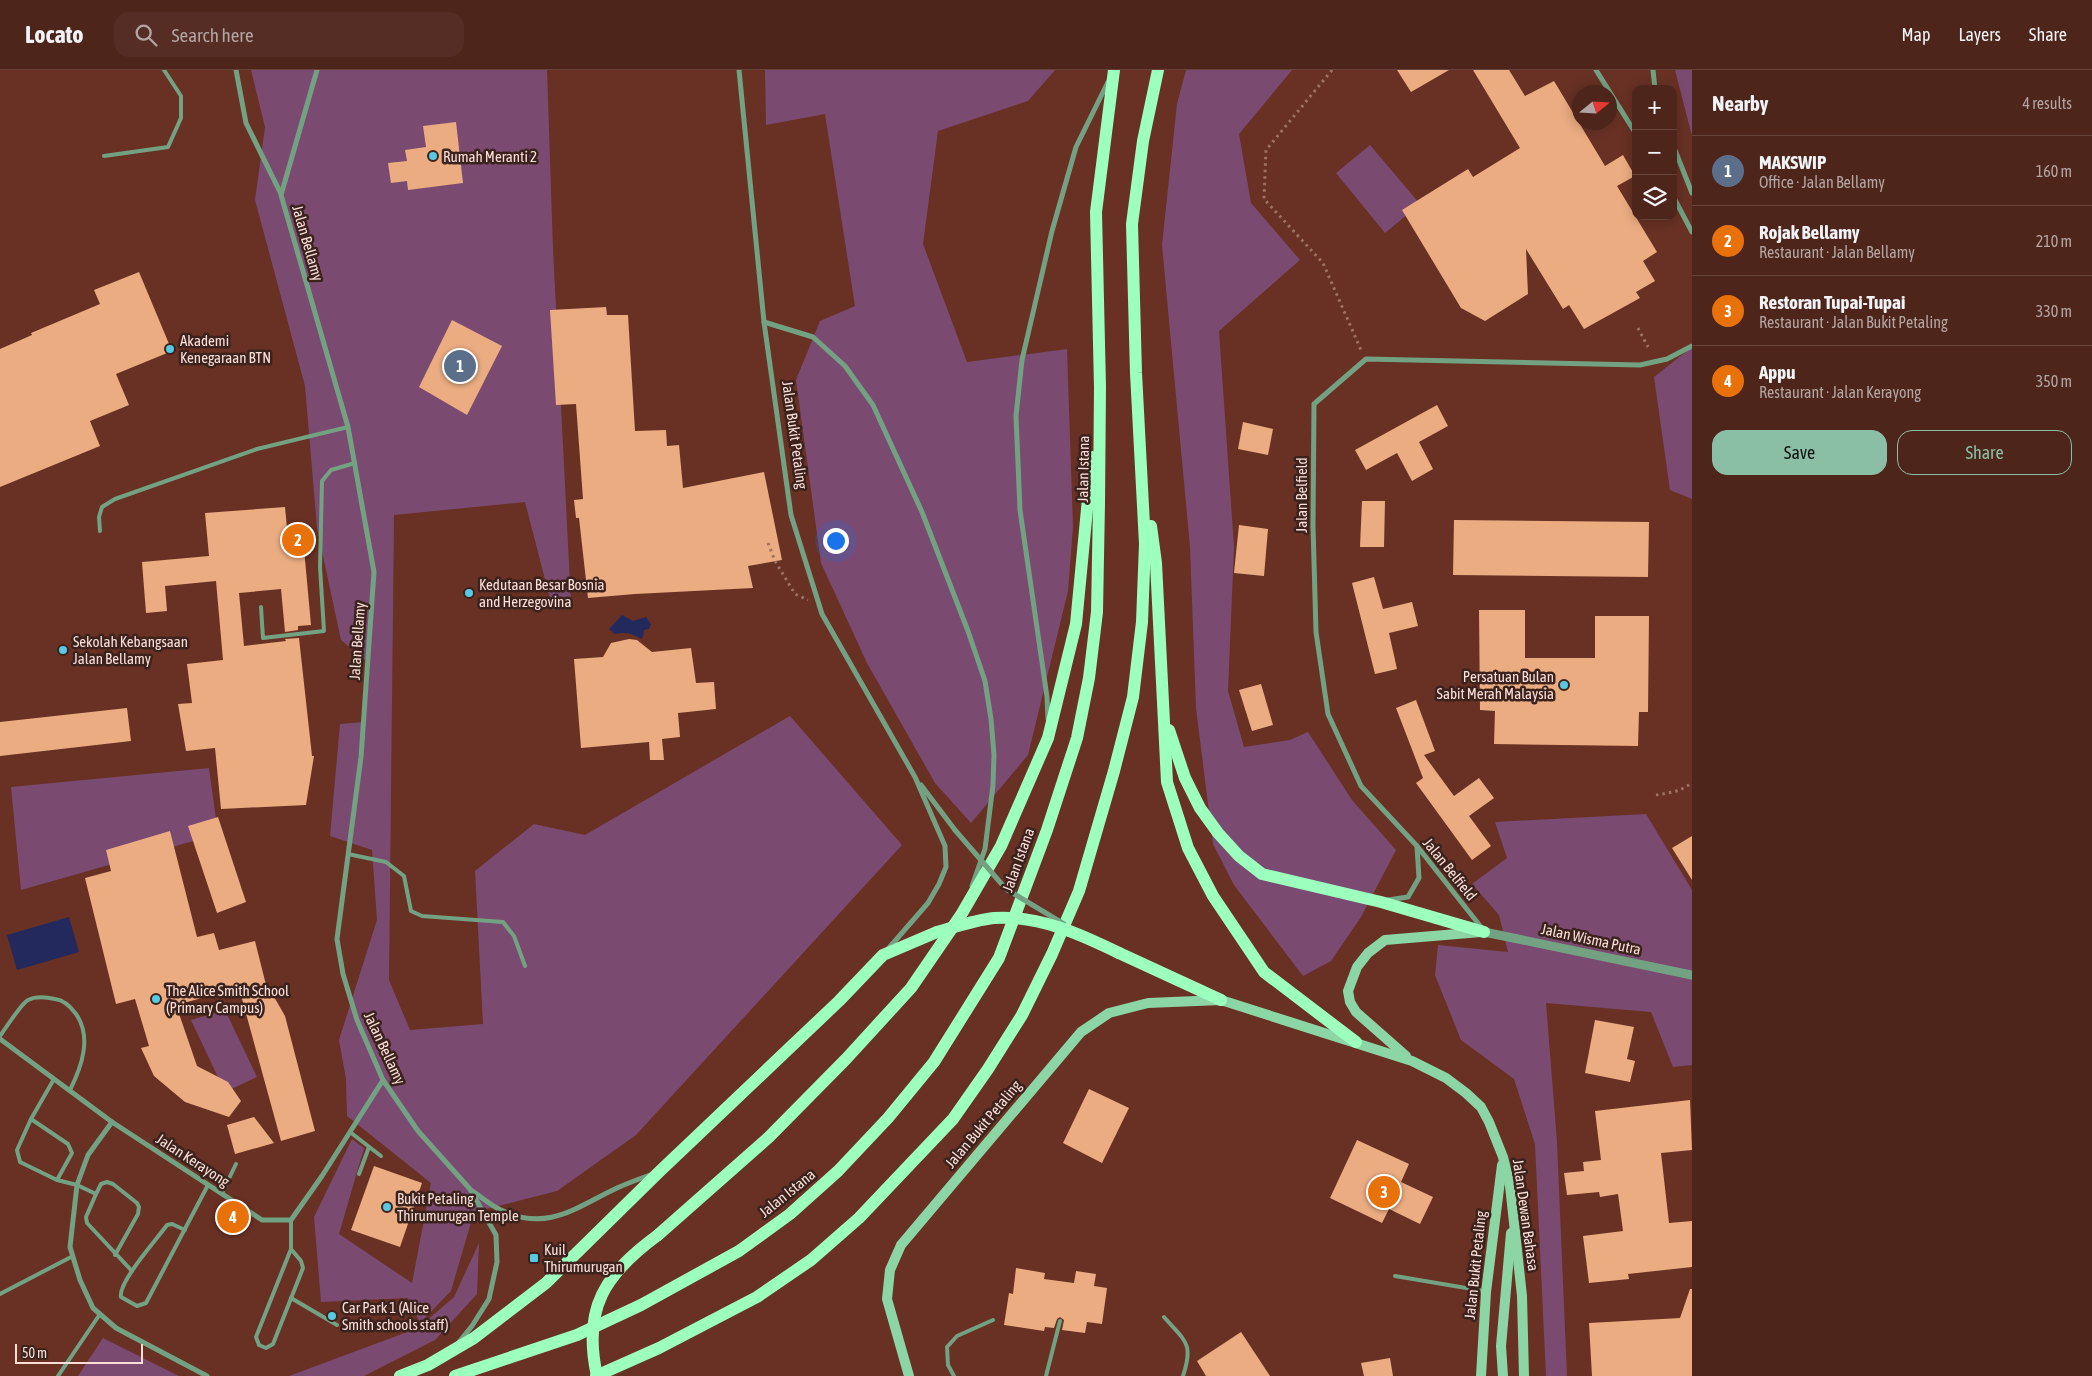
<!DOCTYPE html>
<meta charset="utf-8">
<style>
:root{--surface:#4e251b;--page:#552d24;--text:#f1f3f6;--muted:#b3a5a3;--line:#65423a;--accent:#8abfa5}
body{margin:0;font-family:"Asap Condensed",sans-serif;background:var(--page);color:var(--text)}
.controls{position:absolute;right:15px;top:15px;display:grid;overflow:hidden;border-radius:10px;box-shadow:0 2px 12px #0003}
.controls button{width:45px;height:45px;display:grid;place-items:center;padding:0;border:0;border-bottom:1px solid var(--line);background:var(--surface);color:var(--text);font:25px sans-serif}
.compass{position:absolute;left:1572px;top:15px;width:45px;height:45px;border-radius:50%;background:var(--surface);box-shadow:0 2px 12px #0003;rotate:72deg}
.scale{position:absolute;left:15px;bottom:12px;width:128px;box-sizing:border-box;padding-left:5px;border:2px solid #faded7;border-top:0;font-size:14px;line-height:18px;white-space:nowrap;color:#faded7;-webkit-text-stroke:4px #3b221c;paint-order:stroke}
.you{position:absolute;left:835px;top:470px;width:18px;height:18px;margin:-12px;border:4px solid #fff;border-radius:50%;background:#1a73e8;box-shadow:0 0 0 8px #1a73e833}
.badge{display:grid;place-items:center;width:32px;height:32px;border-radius:50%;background:var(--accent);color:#fff;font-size:16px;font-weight:700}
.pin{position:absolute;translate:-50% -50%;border:2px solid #fff;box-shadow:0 1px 5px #0006}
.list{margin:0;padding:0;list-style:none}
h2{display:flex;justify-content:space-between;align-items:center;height:65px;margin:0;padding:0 20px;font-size:21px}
h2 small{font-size:16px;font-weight:400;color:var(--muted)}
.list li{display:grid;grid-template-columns:32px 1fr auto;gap:15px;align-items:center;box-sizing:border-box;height:70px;padding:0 20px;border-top:1px solid var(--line)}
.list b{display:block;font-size:19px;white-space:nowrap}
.list p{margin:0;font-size:16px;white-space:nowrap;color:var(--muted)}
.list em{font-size:16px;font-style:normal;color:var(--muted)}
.actions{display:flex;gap:10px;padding:15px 20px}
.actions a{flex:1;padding:11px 0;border:1px solid var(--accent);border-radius:15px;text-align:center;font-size:18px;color:var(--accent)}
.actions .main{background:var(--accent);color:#111}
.icon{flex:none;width:28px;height:28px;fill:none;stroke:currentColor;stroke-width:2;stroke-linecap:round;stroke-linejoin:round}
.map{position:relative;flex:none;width:1692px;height:1306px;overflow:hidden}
header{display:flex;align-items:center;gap:30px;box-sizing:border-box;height:70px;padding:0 25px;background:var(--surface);border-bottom:1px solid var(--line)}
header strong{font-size:24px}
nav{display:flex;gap:28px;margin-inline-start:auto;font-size:18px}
.search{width:350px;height:45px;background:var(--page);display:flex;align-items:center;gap:12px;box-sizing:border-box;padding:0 18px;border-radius:15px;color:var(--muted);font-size:19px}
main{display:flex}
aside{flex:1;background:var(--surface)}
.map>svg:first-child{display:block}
</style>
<header>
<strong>Locato</strong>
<div class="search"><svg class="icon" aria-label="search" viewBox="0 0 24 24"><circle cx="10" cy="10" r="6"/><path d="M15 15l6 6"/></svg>Search here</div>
<nav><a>Map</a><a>Layers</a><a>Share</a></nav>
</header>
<main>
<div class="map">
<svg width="1692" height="1306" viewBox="0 0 1692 1306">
<rect width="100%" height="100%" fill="#683124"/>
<g fill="#7b4a71">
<polygon points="251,0 547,0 553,179 571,533 553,540 525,432 394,445 389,910 410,960 483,954 475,801 534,754 585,765 790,646 902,775 636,1065 557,1121 474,1142 451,1221 420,1253 408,1228 321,1232 314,1147 352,1069 364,1078 339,1164 412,1213 431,1113 347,1046 346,1009 339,970 377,850 372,780 330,766 340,654 364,652 370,594 341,570 317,458 305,316 255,130 265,57"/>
<polygon points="765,0 1055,0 1028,31 938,61 923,174 967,292 1067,279 1073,457 1068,521 1028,685 971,753 935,713 867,593 821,493 796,310 820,251 855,236 825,44 766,55"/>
<polygon points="1186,0 1292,0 1239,64 1251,133 1300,190 1219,261 1234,477 1228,621 1244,677 1290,670 1308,662 1352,730 1396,780 1361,847 1331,891 1303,906 1234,815 1213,774 1196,638 1190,477 1162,175 1177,34"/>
<polygon points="1675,0 1692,0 1692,66"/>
<polygon points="1370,75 1420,134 1385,163 1336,103"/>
<polygon points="1692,277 1692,429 1670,420 1654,307"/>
<polygon points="209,698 218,764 21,820 11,717"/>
<polygon points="1646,744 1692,820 1692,995 1673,997 1651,942 1546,933 1557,1072 1567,1306 1546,1306 1535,1074 1514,1009 1461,970 1435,905 1438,875 1508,882 1499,845 1472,814 1507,788 1495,752"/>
<polygon points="225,940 257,1007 225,1022 191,950"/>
<polygon points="479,1173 477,1224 435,1270 364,1306 289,1306 418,1258 454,1227"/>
<polygon points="103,1268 179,1306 78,1306"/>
</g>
<g fill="#23295d">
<path d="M622,545l11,6 13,-4 5,7 -2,5 -5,1 -1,7 -2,2c-9,-6 -16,-7 -26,-5l-6,-5z"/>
<polygon points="69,847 79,882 17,900 7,865"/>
</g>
<g fill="#ebac82">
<polygon points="1397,0 1449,0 1411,22"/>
<polygon points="1473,0 1509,0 1525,26 1554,11 1605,96 1623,85 1635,106 1617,116 1657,182 1643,191 1655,211 1636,222 1640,228 1584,259 1569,235 1563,239 1526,179 1528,224 1485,251 1461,238 1402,140 1468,99 1473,107 1520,78"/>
<polygon points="456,52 463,113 408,120 407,111 391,113 388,93 407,91 405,80 426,77 423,56"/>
<polygon points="139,202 172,281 116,304 129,335 90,351 100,376 0,417 0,279 32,265 31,263 100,234 94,220"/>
<polygon points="606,237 607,245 628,245 635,361 666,360 667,376 679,375 683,418 764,402 782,490 748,496 753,518 635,524 588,528 579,448 576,448 574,430 583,429 576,334 556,335 550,240"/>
<polygon points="452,250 502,276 467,345 419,317"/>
<polygon points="1437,335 1448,356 1419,372 1433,399 1412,411 1397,383 1366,400 1355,380"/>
<polygon points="1243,352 1273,359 1268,385 1238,379"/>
<polygon points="1362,431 1385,431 1384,477 1360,477"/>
<polygon points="285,437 287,458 302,457 311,555 298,556 298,560 285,562 281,519 239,523 244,576 286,571 285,569 299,568 312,686 314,686 306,735 221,739 215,678 186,681 178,634 192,633 187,594 223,590 216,511 165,516 167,541 146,543 142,492 209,486 205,443"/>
<polygon points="1454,450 1649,452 1648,507 1453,505"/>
<polygon points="1239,455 1268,459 1264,506 1234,503"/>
<polygon points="1374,507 1383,539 1412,532 1418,556 1389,563 1397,599 1375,604 1352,513"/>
<polygon points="1479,540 1525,540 1525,588 1595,588 1595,546 1649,546 1648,642 1639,642 1638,676 1494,674 1495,641 1480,640"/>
<polygon points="629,569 637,570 652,582 691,578 696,613 714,612 716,639 678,643 680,667 662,669 664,690 650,690 649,672 581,678 574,589 603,587 611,573"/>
<polygon points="1261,614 1273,655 1252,661 1239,620"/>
<polygon points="1416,630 1435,681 1424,685 1454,726 1479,708 1494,728 1469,746 1491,776 1472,790 1416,713 1423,708 1396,638"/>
<polygon points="127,638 131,671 0,686 0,652"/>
<polygon points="218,747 246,832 217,843 188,756"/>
<polygon points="170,761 197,867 214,863 219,880 255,871 265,911 285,946 315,1061 281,1071 239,918 176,935 197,996 228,1012 241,1031 229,1047 185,1032 154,1006 141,978 149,976 135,929 116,934 85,808 111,801 106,780"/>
<polygon points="1692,766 1692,810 1672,778"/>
<polygon points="1595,950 1634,957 1627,989 1635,991 1630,1012 1585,1003"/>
<polygon points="1089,1019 1129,1038 1102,1093 1063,1073"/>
<polygon points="1690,1030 1692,1080 1661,1083 1669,1153 1692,1151 1692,1197 1628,1204 1629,1209 1589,1213 1583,1166 1623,1161 1618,1124 1600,1127 1599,1122 1567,1125 1564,1103 1584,1101 1583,1092 1601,1090 1595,1041"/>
<polygon points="254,1047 274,1073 235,1084 227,1055"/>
<polygon points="1357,1070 1409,1094 1401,1112 1433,1127 1420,1154 1389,1139 1382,1153 1330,1128"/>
<polygon points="374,1096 422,1113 400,1177 351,1160"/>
<polygon points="1016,1198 1045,1203 1044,1209 1074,1213 1076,1201 1096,1204 1094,1216 1107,1218 1102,1254 1087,1252 1085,1263 1062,1260 1064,1250 1060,1247 1057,1249 1054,1258 1045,1257 1044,1261 1004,1255 1009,1223 1013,1224"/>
<polygon points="1690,1219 1692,1219 1692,1306 1592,1306 1589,1253 1680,1248"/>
<polygon points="1241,1262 1270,1306 1206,1306 1197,1291"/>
<polygon points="1390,1288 1393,1306 1364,1306 1361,1293"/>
</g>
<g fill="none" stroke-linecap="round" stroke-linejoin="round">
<g stroke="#9e7167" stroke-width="3" stroke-dasharray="2.5 4" stroke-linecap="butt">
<polyline points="1332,0 1266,80 1264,129 1323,193 1361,280"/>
<polyline points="1638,258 1648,277"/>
<polyline points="768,473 775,491 795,524 808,530"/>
<path d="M1656,725c13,-2 27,-4 36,-13"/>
</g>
<g stroke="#73a282" stroke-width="4">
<polyline points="104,86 168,77 181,48 181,26 164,0"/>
<polyline points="100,461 99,447 102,437 115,429 257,379 348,357"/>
<polyline points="261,537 263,568 324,561 320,497 322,411 331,400 355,393"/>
<polyline points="348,784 386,792 404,806 411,841 422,846 503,852 514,866 525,896"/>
<path d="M0,966c5,-7 21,-32 28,-36 8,-4 18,-3 27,-1 8,1 16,8 21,15 16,23 6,52 -6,76"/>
<polyline points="54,1009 31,1049 17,1080 20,1092 57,1110 77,1115 96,1124 86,1147 87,1153 132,1201"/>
<polyline points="31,1049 68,1074 72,1083 57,1110"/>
<polyline points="350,1062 381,1086"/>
<polyline points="359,1104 369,1077"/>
<polyline points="222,1123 236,1094"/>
<polyline points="96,1124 101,1114 107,1112 113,1114 137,1133 139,1137 138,1144 115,1185"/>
<path d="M185,1160l-13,-6 -5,1c-10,14 -49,57 -46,72l16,9 9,-3 62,-118"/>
<polyline points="291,1179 301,1191 303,1198 273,1274 266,1278 259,1275 256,1267 291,1179 291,1150"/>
<polyline points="1395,1206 1484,1221"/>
<polyline points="0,1224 73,1186"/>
<polyline points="291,1228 337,1255"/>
<path d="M1164,1247c21,24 30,26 19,59"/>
<polyline points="58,1306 100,1244"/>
<polyline points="954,1306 948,1295 947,1277 957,1266 993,1250"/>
<polyline points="1046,1306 1060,1251"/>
</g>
<g stroke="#73a282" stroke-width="5">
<polyline points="236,0 246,53 281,124"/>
<polyline points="317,0 281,125 348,357 374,502 361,687 337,869 343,904 357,950 383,1010 418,1061 470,1119 496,1165 497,1192 489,1229 472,1256 459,1272"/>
<polyline points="739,0 764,252 791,445 822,544 915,707 945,776 946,797 939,814 928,833 888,879"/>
<polyline points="1596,0 1636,64"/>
<polyline points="1653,0 1655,19"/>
<polyline points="1673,75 1692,123"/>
<polyline points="1673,126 1692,162"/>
<polyline points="764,252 813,267 845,296 873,335 922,442 968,561 985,611 991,649 994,685 993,715 985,779 972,816"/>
<polyline points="1048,649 1047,627 1020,440 1016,346 1022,290 1052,161 1076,77 1108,12"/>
<polyline points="921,715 955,760"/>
<polyline points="1388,830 1408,827 1419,808 1417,776"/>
<polyline points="1481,857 1417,776 1361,716 1328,644 1316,562 1313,456 1314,334 1366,289 1640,295 1667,289 1692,276"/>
<polyline points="0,969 112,1052 262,1150 291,1150 322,1106 383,1010"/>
<polyline points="112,1052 88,1085 77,1115 70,1177 80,1210 93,1238 116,1258 207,1306"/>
<path d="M472,1121c10,6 19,15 29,19 47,23 77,-4 116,-22 11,-5 22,-9 33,-13"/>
</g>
<polyline stroke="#73a282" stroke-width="9" points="1484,862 1692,905"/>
<g stroke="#8bd6a4" stroke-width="10">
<polyline points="1406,986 1356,942 1350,932 1348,921 1357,897 1368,883 1385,870 1481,862"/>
<polyline points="909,1306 887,1229 890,1200 901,1175 1081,962 1109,943 1148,933 1221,930 1412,991 1446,1008 1466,1023 1481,1037 1489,1052 1503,1087 1510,1116 1522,1226 1524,1306"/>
<polyline points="1481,1306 1486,1222 1502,1095"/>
<polyline points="1503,1306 1501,1276 1511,1163"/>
</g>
<g stroke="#9cffbe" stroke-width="12">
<polyline points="1151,456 1156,493 1167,712 1188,778 1213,826 1264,902 1356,972"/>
<polyline points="1169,660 1185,708 1200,738 1218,763 1239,786 1262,804 1381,832 1484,862"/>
<polyline points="1119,883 1221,930"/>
<polyline points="658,1165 769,1067 846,989 911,918 961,845 1001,776 1048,668 1076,554 1092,387"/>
<polyline points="400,1306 428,1295 474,1268 546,1213 659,1102 839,931 883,885 937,862"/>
<polyline points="455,1306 577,1265 641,1235 739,1181 790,1144 838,1101 888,1048 934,992 999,888 1047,760 1077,668 1089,608 1097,542 1099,433 1100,317 1096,142 1114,0"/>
<polyline points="596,1306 659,1278 757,1227 811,1190 859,1148 953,1049 988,999 1022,945 1052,884 1079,821 1114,701 1133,627 1142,552 1145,474 1136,303 1132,154 1143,71 1158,0"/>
</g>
<polyline stroke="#73a282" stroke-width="5" points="955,760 1006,819 1064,854"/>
<g stroke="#9cffbe" stroke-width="12">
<path d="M937,862c18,-5 38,-12 57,-14 45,-3 86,16 125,35"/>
<path d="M597,1306c-15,-68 8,-102 61,-141"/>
</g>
</g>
<g fill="#57c9e2" stroke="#3b221c" stroke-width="2">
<circle cx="433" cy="86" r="5"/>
<circle cx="170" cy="279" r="5"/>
<circle cx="469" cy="523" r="5"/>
<circle cx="63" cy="580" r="5"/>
<circle cx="1564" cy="615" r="5"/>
<circle cx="156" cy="929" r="5"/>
<circle cx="387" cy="1137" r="5"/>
<rect x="529" y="1183" width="10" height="10" rx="2.5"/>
<circle cx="332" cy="1246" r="5"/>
</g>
<g text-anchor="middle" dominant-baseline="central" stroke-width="5" stroke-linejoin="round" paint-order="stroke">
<g font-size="15" fill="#faded7" stroke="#3b221c" text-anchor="start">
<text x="443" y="86">Rumah Meranti 2</text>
<text x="180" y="270">Akademi<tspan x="180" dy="17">Kenegaraan BTN</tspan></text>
<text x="479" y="514">Kedutaan Besar Bosnia<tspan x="479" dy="17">and Herzegovina</tspan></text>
<text x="73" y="571">Sekolah Kebangsaan<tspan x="73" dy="17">Jalan Bellamy</tspan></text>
<text x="1554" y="606" text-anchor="end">Persatuan Bulan<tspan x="1554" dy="17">Sabit Merah Malaysia</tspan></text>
<text x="166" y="920">The Alice Smith School<tspan x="166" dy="17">(Primary Campus)</tspan></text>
<text x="397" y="1128">Bukit Petaling<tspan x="397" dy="17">Thirumurugan Temple</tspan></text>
<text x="544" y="1179">Kuil<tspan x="544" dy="17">Thirumurugan</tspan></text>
<text x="342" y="1237">Car Park 1 (Alice<tspan x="342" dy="17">Smith schools staff)</tspan></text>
</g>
<g font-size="15" fill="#faded7" stroke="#3b221c">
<text transform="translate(308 173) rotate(74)">Jalan Bellamy</text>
<text transform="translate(795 365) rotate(82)">Jalan Bukit Petaling</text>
<text transform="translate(1083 399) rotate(-89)">Jalan Istana</text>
<text transform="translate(1301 425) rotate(-90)">Jalan Belfield</text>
<text transform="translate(357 571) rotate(-86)">Jalan Bellamy</text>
<text transform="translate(1018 790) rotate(-70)">Jalan Istana</text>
<text transform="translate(1450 799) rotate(51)">Jalan Belfield</text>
<text transform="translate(1591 869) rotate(12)">Jalan Wisma Putra</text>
<text transform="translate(385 978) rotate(65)">Jalan Bellamy</text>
<text transform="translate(983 1054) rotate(-50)">Jalan Bukit Petaling</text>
<text transform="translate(193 1090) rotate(33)">Jalan Kerayong</text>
<text transform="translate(787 1123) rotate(-39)">Jalan Istana</text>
<text transform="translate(1526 1145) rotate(82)">Jalan Dewan Bahasa</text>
<text transform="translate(1475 1195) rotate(-84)">Jalan Bukit Petaling</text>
</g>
</g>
</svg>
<div class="controls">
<button>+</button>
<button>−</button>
<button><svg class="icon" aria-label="layers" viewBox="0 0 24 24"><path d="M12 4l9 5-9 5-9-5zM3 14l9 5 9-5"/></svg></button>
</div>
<svg class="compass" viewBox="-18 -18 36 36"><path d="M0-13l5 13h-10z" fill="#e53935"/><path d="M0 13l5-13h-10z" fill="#b3a5a3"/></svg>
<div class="scale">50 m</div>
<div class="you"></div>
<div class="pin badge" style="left:460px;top:296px;background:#5c6f8a">1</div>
<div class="pin badge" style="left:298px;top:470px;background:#e8710a">2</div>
<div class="pin badge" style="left:1384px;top:1122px;background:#e8710a">3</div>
<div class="pin badge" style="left:233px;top:1147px;background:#e8710a">4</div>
</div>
<aside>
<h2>Nearby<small>4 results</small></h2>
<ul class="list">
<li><span class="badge" style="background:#5c6f8a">1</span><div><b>MAKSWIP</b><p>Office · Jalan Bellamy</p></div><em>160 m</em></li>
<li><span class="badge" style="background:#e8710a">2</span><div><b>Rojak Bellamy</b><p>Restaurant · Jalan Bellamy</p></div><em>210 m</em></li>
<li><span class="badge" style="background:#e8710a">3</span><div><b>Restoran Tupai-Tupai</b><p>Restaurant · Jalan Bukit Petaling</p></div><em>330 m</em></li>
<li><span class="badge" style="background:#e8710a">4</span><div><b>Appu</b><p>Restaurant · Jalan Kerayong</p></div><em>350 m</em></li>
</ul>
<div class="actions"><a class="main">Save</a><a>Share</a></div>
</aside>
</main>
